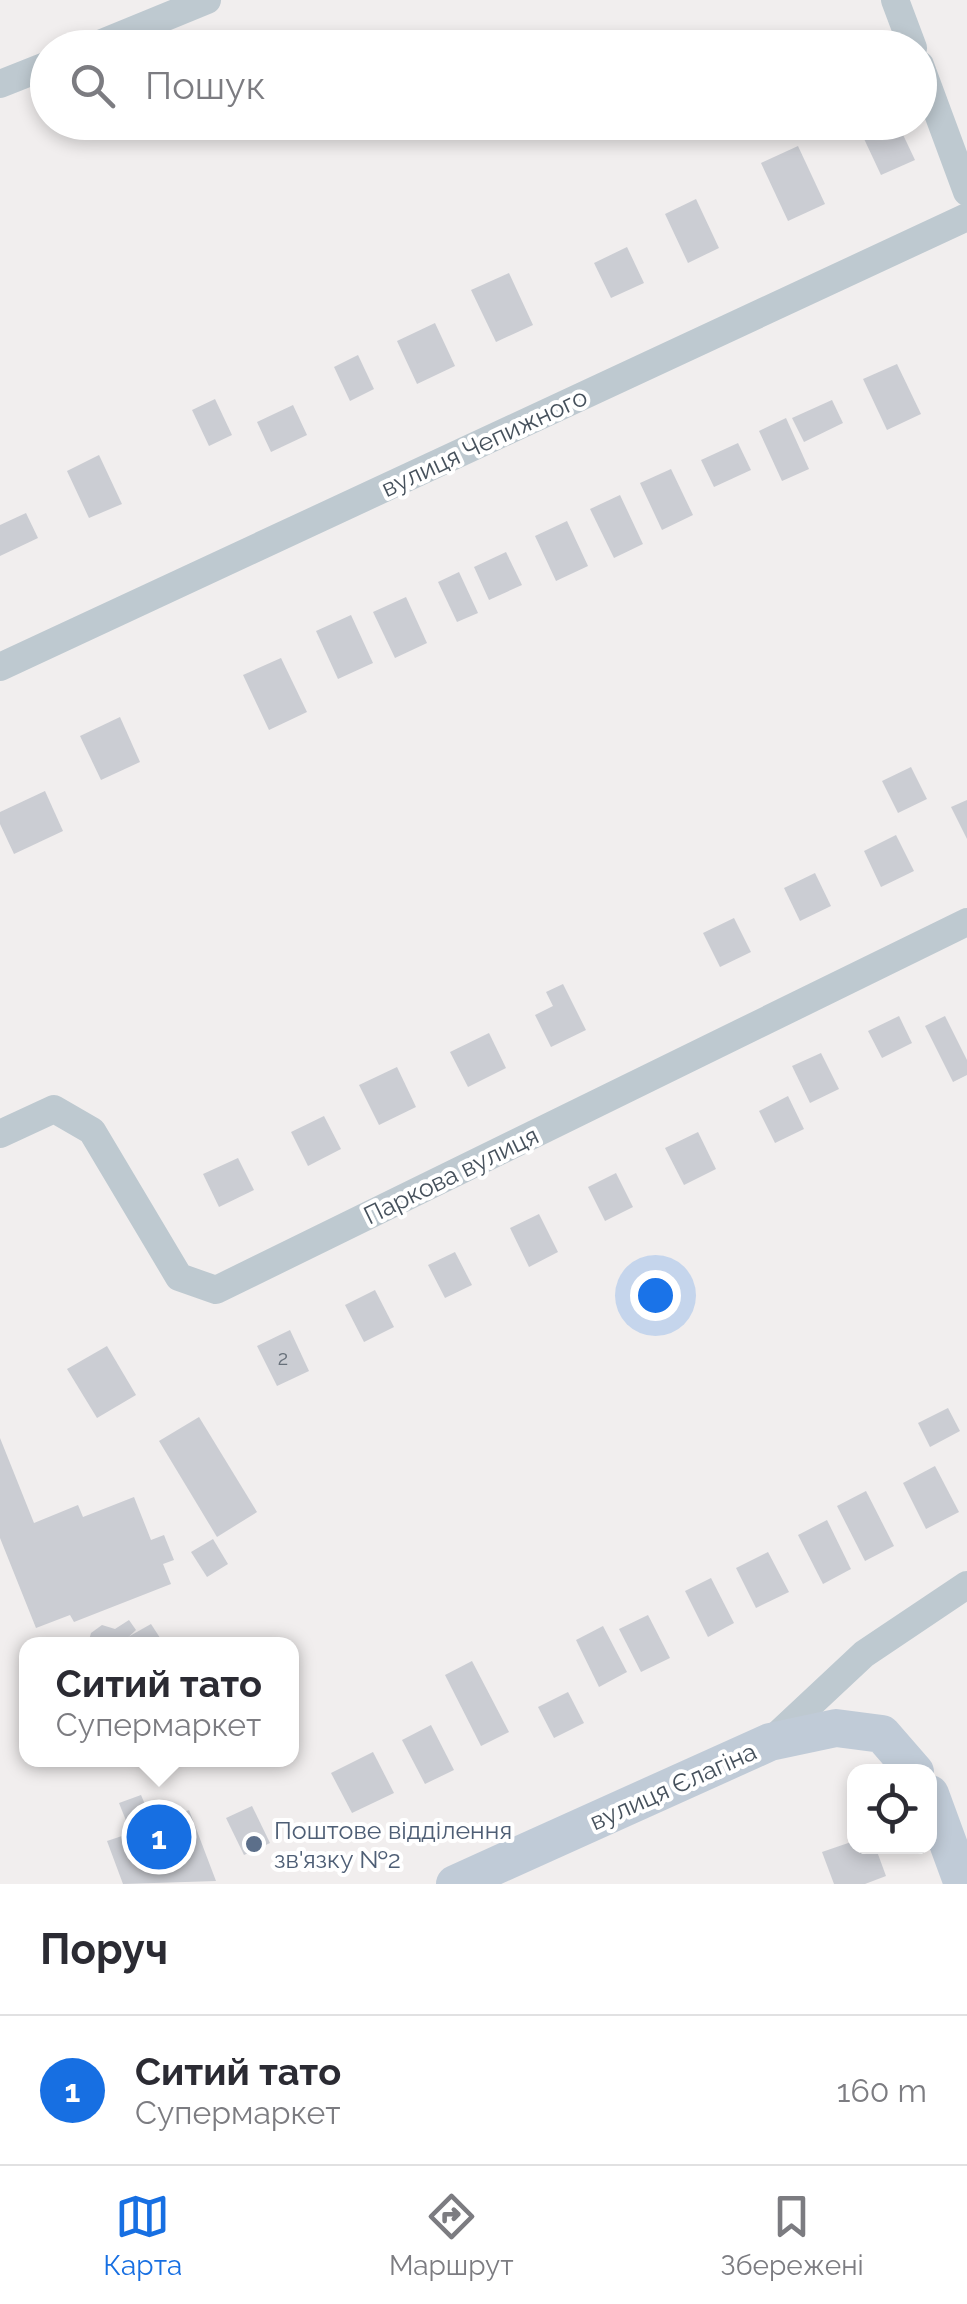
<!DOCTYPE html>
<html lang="uk">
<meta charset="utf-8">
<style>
:root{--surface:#fff;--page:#f7f7f7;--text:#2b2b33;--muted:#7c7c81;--line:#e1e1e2;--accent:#176fe2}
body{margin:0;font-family:Raleway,sans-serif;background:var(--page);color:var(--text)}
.controls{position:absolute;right:30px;bottom:30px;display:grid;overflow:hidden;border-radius:20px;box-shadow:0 5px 15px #0003}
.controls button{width:90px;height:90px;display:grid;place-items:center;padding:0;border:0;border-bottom:2px solid var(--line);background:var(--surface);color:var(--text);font:50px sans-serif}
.you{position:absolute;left:655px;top:1295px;width:35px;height:35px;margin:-25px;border:8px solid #fff;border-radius:50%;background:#1a73e8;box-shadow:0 0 0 15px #1a73e833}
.badge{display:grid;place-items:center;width:65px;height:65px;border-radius:50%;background:var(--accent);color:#fff;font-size:32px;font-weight:700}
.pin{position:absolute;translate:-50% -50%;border:5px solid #fff;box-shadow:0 2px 10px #0006}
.popup{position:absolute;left:19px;top:1637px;width:280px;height:130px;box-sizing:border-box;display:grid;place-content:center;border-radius:20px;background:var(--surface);filter:drop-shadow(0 2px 8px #0005);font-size:32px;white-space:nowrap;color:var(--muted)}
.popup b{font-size:38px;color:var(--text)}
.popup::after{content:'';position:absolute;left:50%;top:100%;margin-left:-20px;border:20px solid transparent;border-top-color:var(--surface)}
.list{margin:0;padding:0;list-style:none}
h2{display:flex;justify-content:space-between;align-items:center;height:130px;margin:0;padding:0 40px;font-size:42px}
h2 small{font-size:32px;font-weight:400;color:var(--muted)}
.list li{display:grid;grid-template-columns:65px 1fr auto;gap:30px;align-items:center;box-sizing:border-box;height:150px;padding:0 40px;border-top:2px solid var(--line)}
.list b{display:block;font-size:38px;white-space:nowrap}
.list p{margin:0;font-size:32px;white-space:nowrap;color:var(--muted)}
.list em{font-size:32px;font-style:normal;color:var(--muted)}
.icon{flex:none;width:55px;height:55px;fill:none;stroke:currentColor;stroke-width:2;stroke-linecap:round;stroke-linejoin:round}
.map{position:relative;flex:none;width:967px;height:1884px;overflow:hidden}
.search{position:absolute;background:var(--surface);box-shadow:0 5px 15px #0003;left:30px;right:30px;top:30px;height:110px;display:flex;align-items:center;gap:25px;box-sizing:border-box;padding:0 35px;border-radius:55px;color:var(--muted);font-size:38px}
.sheet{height:280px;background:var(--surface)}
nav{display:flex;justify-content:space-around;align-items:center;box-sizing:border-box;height:140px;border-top:2px solid var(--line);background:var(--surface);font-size:28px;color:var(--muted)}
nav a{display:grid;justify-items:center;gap:5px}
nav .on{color:var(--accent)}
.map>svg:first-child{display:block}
</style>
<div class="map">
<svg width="967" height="1884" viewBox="0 0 967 1884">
<rect width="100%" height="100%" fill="#f1eeee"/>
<g fill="#cbcdd3">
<polygon points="866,122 897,122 915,160 881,175 858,126"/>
<polygon points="798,146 825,204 788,221 761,163"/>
<polygon points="696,199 719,248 688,263 665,214"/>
<polygon points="627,247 644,283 611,298 594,263"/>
<polygon points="509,273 533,325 496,342 471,290"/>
<polygon points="435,323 455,366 417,384 397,341"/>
<polygon points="358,355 374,389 350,401 334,367"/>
<polygon points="897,364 921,414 887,430 863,379"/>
<polygon points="215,399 232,435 209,446 192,410"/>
<polygon points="832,400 843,423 804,442 792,418"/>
<polygon points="293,405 307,435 271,452 257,422"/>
<polygon points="786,418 809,469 782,481 759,431"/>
<polygon points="738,443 751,470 714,487 701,460"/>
<polygon points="99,455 122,504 89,518 67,471"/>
<polygon points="671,469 693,515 662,530 640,483"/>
<polygon points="620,495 643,544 614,558 590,509"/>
<polygon points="26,513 38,538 0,556 0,525"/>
<polygon points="567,521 588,566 556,581 535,536"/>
<polygon points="506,552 522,585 489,600 474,567"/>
<polygon points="459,572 478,613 457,622 438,582"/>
<polygon points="406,597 427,643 395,658 373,612"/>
<polygon points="351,615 373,663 338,679 316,631"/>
<polygon points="281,658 307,712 269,730 243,675"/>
<polygon points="120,717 140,762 101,780 80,736"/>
<polygon points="911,767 927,799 898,813 882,781"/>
<polygon points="45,791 63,831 14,854 0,824 0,812"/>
<polygon points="967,800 967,839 951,807"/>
<polygon points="896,835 914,871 881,887 864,851"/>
<polygon points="815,873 831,906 800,921 784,888"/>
<polygon points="734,918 751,952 720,967 703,933"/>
<polygon points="563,984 586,1030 551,1047 535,1015 553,1006 546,992"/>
<polygon points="899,1016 912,1043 882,1058 868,1031"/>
<polygon points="945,1016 967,1060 967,1075 953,1082 925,1026"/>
<polygon points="489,1033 506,1068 468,1087 450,1052"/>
<polygon points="821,1053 839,1089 810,1103 792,1066"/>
<polygon points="397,1067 416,1107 379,1125 359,1085"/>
<polygon points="788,1096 804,1129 775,1143 759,1111"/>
<polygon points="324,1116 341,1149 308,1166 291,1132"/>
<polygon points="698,1132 716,1169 684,1185 665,1148"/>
<polygon points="238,1158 254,1190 219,1207 203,1174"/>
<polygon points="616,1173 633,1207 605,1221 588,1187"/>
<polygon points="539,1214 558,1252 529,1267 510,1228"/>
<polygon points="455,1252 472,1285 445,1298 428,1265"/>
<polygon points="375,1290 394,1327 364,1342 345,1305"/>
<polygon points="290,1330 309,1371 277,1386 257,1346"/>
<polygon points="107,1346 136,1395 97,1418 67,1369"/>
<polygon points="948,1408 960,1431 930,1447 918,1423"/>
<polygon points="199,1417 257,1512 217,1537 159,1441"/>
<polygon points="0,1438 34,1523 78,1505 83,1517 134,1497 151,1540 164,1535 174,1560 163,1564 171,1584 74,1622 70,1615 36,1628 0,1538"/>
<polygon points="935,1466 959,1512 926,1529 903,1483"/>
<polygon points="866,1491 894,1546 865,1561 837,1506"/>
<polygon points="827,1520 851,1569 823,1584 798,1535"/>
<polygon points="213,1539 228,1564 207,1577 191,1552"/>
<polygon points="768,1552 789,1592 756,1608 736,1568"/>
<polygon points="711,1578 734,1623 708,1637 685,1591"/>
<polygon points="648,1615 670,1658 641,1672 619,1629"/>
<polygon points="129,1620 136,1630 121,1644 88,1644 91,1633 102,1625 115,1629"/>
<polygon points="151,1624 164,1644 133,1644 128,1637"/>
<polygon points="603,1626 627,1672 599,1687 576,1640"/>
<polygon points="472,1661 509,1732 481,1746 445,1675"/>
<polygon points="568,1692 584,1723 554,1738 538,1707"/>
<polygon points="431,1725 454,1770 425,1784 402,1740"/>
<polygon points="373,1752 394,1793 352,1813 331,1773"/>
<polygon points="141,1795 150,1816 179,1805 182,1813 189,1810 216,1881 123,1884 107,1841 131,1833 119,1803"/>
<polygon points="252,1806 270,1843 244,1855 226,1818"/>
<polygon points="854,1841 854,1846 875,1846 886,1876 865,1884 834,1884 822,1852"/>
</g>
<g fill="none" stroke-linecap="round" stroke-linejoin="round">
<g stroke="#bec9d0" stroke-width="28">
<polyline points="895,0 913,48"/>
<polyline points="90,48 207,0"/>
<polyline points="920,65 967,192"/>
<polyline points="0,84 48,65"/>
<polyline points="0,667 967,217"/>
<polyline points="0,1134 54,1109 92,1131 179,1277 216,1290 967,922"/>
<polyline points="771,1741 864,1654 967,1585"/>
</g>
<g stroke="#c0cbd7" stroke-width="38">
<polyline points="930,1794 963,1884"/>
<polyline points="455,1884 770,1742 836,1728 882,1734 915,1772"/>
</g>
</g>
<circle fill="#5c6f8a" stroke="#fff" stroke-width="4" cx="254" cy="1844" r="10"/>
<g text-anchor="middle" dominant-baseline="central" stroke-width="8" stroke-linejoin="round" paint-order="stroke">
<g font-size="20" fill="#67707a">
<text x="283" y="1358">2</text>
</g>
<g font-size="25" fill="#46515c" stroke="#fff">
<text transform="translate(484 442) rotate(-25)">вулиця Чепижного</text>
<text transform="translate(451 1175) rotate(-26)">Паркова вулиця</text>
<text transform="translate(673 1786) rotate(-24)">вулиця Єлагіна</text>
</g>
<g font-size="25" fill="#4e5e75" stroke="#fff" text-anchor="start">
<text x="274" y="1830">Поштове відділення<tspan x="274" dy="29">зв'язку №2</tspan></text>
</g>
</g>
</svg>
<div class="controls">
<button><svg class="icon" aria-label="locate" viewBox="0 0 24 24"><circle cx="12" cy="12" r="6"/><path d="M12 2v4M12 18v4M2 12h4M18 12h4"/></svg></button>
</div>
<div class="you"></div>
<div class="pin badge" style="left:159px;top:1837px">1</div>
<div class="popup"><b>Ситий тато</b>Супермаркет</div>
<div class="search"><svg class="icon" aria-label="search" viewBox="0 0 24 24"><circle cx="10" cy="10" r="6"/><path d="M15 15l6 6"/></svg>Пошук</div>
</div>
<section class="sheet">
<h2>Поруч<small></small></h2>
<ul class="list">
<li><span class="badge">1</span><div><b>Ситий тато</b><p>Супермаркет</p></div><em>160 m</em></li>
</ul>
</section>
<nav>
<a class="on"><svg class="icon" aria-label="map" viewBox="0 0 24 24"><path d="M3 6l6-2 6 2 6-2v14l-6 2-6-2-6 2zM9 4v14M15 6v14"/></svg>Карта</a>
<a><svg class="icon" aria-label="directions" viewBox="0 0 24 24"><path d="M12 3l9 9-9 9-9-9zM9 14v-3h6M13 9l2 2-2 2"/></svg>Маршрут</a>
<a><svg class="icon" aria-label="saved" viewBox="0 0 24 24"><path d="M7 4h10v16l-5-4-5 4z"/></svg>Збережені</a>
</nav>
